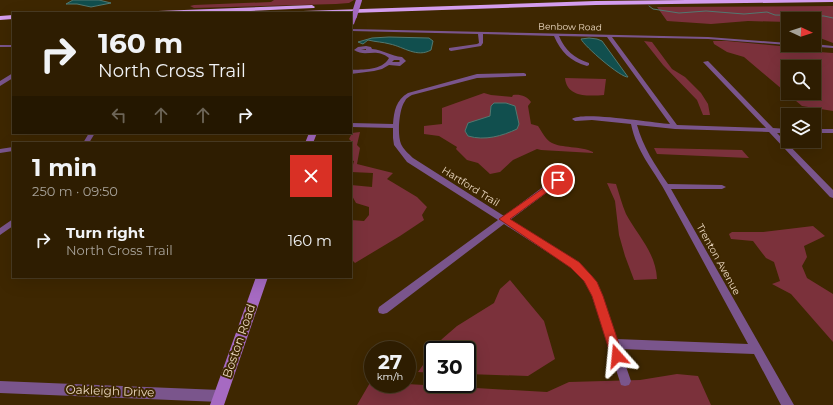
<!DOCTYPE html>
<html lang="en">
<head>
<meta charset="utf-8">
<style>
	:root { --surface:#2e1d01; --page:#3a2a10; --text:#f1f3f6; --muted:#a7a299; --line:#493b23 }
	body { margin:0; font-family:Montserrat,sans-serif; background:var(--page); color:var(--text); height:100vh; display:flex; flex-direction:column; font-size:15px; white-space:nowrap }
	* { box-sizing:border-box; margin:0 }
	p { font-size:13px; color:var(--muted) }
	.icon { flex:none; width:22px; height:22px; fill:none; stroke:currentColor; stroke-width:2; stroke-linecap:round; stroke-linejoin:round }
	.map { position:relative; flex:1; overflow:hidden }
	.drawer { position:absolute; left:12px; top:142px; width:340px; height:136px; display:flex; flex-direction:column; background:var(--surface); border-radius:0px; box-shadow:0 4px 16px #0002,0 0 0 1px var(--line) }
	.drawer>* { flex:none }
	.guide { position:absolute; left:12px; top:12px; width:340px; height:122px; border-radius:0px; box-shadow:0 4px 16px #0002,0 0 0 1px var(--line); background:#2e1d01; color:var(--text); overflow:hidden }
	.needle { width:26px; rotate:93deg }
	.fabs { position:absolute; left:781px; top:12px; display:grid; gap:8px }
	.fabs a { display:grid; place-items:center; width:40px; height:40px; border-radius:0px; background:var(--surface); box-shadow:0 4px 16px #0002,0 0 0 1px var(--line); font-size:20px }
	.speed { position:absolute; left:364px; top:341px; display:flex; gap:8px; font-size:20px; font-weight:700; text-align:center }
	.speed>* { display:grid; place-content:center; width:52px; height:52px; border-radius:50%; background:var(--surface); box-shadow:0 4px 16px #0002,0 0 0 1px var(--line); line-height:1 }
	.speed small { font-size:10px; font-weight:400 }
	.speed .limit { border:2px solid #111; border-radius:6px; background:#fff; color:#111 }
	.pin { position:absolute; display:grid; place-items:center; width:34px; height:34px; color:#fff; margin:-17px; border:2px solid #fff; border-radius:50%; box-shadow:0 1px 4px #0007 }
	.me { position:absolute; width:44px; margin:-22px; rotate:342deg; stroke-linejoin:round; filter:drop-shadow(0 0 3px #0008) }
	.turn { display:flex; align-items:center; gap:14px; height:84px; padding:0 20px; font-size:18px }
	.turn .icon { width:52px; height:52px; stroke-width:2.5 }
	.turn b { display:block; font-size:28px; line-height:34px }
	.lanes { display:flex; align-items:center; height:38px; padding:0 20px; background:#0003; justify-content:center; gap:20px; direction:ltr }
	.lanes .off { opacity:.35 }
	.round { display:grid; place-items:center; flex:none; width:42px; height:42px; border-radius:0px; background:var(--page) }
	.headline { display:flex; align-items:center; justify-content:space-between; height:68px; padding:0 20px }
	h1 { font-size:24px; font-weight:700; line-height:30px }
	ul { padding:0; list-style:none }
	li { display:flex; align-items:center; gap:12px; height:60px; padding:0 20px }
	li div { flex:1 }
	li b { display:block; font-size:15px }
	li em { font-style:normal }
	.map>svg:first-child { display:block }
	.green { fill:#7b313b; fill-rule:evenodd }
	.water { fill:#114f4e; stroke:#527870 }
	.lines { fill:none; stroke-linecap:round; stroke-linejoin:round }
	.stream { stroke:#527870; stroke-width:1 }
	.street { fill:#7a558c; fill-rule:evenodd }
	.secondary { fill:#a66ac2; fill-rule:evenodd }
	.highway { fill:#d49dee; fill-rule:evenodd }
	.secondary-bridge { stroke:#a66ac2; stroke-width:6 }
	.route { fill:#d93025; stroke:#8d1f18 }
	.labels { text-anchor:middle; stroke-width:4; stroke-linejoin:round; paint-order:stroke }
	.far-street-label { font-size:9px; fill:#ebd8c0; stroke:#3e2701 }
	.street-label { font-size:10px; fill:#ebd8c0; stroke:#3e2701 }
	.near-street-label { font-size:12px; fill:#ebd8c0; stroke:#3e2701 }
</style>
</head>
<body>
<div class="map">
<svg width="833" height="405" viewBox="0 0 833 405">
	<rect width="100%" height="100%" fill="#3e2701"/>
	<!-- green -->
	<path class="green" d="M274 0H354L349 3 336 4 194 8 190 6 194 5 271 2Z
		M833 6V43L820 38 814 29V19H788V22L748 21 711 24 667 21 657 7Z
		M644 41 652 42 672 69 685 77 701 93 708 104 710 115H703L697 100 663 65Z
		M713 41H727L810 49 819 52 833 53V111L802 106 744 57 727 52 714 44ZM788 67H814V93H788Z
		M565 78 606 79 604 95C589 96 567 98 565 78Z
		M484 93 491 95 512 97 513 95C520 94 527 96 531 102L528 106 531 124 538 126C542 132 546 140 552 143 561 148 581 146 593 152V153L541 150 537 149 513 160 500 172 490 174 478 163 467 160 456 149 457 147 439 136 424 134V126L442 124V108Z
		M360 132 357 145 360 148 357 164 393 173 387 179 417 197 427 207 422 215 424 220 400 236 355 263 351 259V220L364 221 369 215V207L356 203 351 194V185L372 187 373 173 351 172 354 161 351 160V144L353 143 349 139 352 133Z
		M654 148 742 150 749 158 657 154Z
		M607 183 616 184C619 193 622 205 626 214 638 236 656 253 657 279L634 280 625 256 619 235 615 201Z
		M813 226 825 236 804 246 807 257 802 266 807 278 833 294V342L791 294 772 284 780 281 774 262 766 258 753 241 731 239 729 234 732 232H763Z
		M510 280 544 321 555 359 528 376 467 374V350H433L442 339 457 326 494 303 500 289Z
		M433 351V373L418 372Z
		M677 374 698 376 711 405H357L371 381H373V384H407L547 392 569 382 640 380Z"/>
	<!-- water -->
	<path class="water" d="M73 0H99L111 3 91 7 77 4H66Z
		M389 37 429 38 433 41 431 50C417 58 404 47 390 44 383 42 376 42 368 40L363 44 358 42 372 38Z
		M589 38 597 39 602 41 628 77C621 78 584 46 581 39Z
		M494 103H506L515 106 519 124 517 129C502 136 485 141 468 136L465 131 468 123 490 116 491 106Z"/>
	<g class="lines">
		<!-- stream -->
		<path class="stream" d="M649 6 653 9 679 13 706 11 744 14 767 12 775 15 824 16 833 18"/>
		<!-- street -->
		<path class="street" d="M351 29 708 37 788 43V45H790H788L708 39 612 37 677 125 766 128 703 62 708 61 773 128 788 129V133H777L833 190V198L830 197 769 132 675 129 637 125C643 147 655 165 668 184L722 185 726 187 722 189H671L794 405H781L754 354 620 349 631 381 629 385 625 386 621 385 589 287 572 268 504 224 387 313 383 314 379 313 378 310 379 307 498 220 407 162 394 145 393 138V128L351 127V123L393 124C394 111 396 100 408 93L477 74 524 73 526 74V76L477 78 412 95C409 97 406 98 405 101 399 109 397 134 401 144 403 149 409 154 413 158L504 216 559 175H565L566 177 565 179 510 220 578 262 596 282 616 339 748 344C720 293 693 242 665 191 652 167 637 153 631 124L592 120 575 121 572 119C582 111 653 123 670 124L607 37 559 36C565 50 574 58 589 63V65L587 66C570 61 561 52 554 36L483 34V43L481 46 451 51 449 50V48L477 44 479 43 478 34 351 31Z
			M814 44 833 46V48L804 46 802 45Z
			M0 45H13V47H0Z
			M366 46 371 47 372 49C383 50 391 56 402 57L406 61 400 66 389 65 382 69 374 71 351 74V70C363 69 382 71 389 58 375 47 366 58 354 50L358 47ZM366 49V50H361ZM394 60H399L400 61 399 62H392Z
			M13 73V78L0 86V81Z
			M814 129H833V133H814Z
			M89 133H95L89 143H83Z
			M13 147V151L0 153V149Z
			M13 219V226L0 235V228Z
			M0 381 220 390 224 392 226 396 224 400 220 402 0 393Z"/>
		<!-- secondary -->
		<path class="secondary" d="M354 14 357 16 354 24 351 26V17Z
			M309 133H317L313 143H305Z
			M256 277H268L224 405H210Z"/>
		<!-- highway -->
		<path class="highway" d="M687 0H833V2L596 5 351 13H300L303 11 596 1Z
			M312 5 315 7 314 8 208 13H155L158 11Z
			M13 15V19L0 20V16Z"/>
		<!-- secondary-bridge -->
		<path class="secondary-bridge" d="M354 16 359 0"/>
	</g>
	<!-- route -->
	<path class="route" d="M558 178 562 180 561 182 510 219 579 262 591 275 597 282 603 296 623 356 621 360 617 362 613 360 611 356 592 296 584 281 571 268 499 219Z"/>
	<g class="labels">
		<!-- far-street labels -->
		<g class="far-street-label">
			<text transform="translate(570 27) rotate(1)" y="3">Benbow Road</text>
		</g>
		<!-- street labels -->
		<g class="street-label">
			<text transform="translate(471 186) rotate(32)" y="4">Hartford Trail</text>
			<text transform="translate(719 259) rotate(61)" y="4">Trenton Avenue</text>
		</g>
		<!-- near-street labels -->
		<g class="near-street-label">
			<text transform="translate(239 341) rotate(-71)" y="4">Boston Road</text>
			<text transform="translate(110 391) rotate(2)" y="4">Oakleigh Drive</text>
		</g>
	</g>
</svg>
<div class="fabs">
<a><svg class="needle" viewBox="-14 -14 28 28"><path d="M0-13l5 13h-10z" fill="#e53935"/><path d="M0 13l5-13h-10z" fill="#a7a299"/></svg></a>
<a><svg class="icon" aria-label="search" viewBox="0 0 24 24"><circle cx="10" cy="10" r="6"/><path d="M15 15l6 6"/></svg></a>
<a><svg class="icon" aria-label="layers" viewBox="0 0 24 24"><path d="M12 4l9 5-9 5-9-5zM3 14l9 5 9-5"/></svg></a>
</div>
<div class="speed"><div>27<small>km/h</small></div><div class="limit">30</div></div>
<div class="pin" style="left:558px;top:180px;background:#d93025"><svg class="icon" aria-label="arrive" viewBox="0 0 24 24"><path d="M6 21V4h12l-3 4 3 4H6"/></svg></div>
<svg class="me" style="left:617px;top:356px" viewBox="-20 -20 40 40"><path d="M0-17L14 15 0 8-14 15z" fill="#d93025" stroke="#fff" stroke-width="4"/></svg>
<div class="guide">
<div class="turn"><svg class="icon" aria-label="right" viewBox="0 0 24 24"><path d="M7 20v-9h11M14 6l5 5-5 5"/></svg><div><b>160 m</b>North Cross Trail</div></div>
<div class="lanes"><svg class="icon off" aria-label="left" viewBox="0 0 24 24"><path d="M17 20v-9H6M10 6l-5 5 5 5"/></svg><svg class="icon off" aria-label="ahead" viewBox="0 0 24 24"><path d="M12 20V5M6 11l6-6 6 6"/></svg><svg class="icon off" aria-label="ahead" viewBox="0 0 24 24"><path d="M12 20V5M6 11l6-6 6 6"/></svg><svg class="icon" aria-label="right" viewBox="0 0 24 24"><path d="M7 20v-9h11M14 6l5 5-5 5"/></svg></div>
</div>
<section class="drawer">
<div class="headline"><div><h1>1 min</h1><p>250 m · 09:50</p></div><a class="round" style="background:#d93025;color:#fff"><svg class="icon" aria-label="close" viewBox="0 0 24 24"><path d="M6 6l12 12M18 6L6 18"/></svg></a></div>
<ul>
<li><svg class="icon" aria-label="right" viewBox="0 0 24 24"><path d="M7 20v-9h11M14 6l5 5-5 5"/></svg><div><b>Turn right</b><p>North Cross Trail</p></div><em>160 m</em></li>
</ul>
</section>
</div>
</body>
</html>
